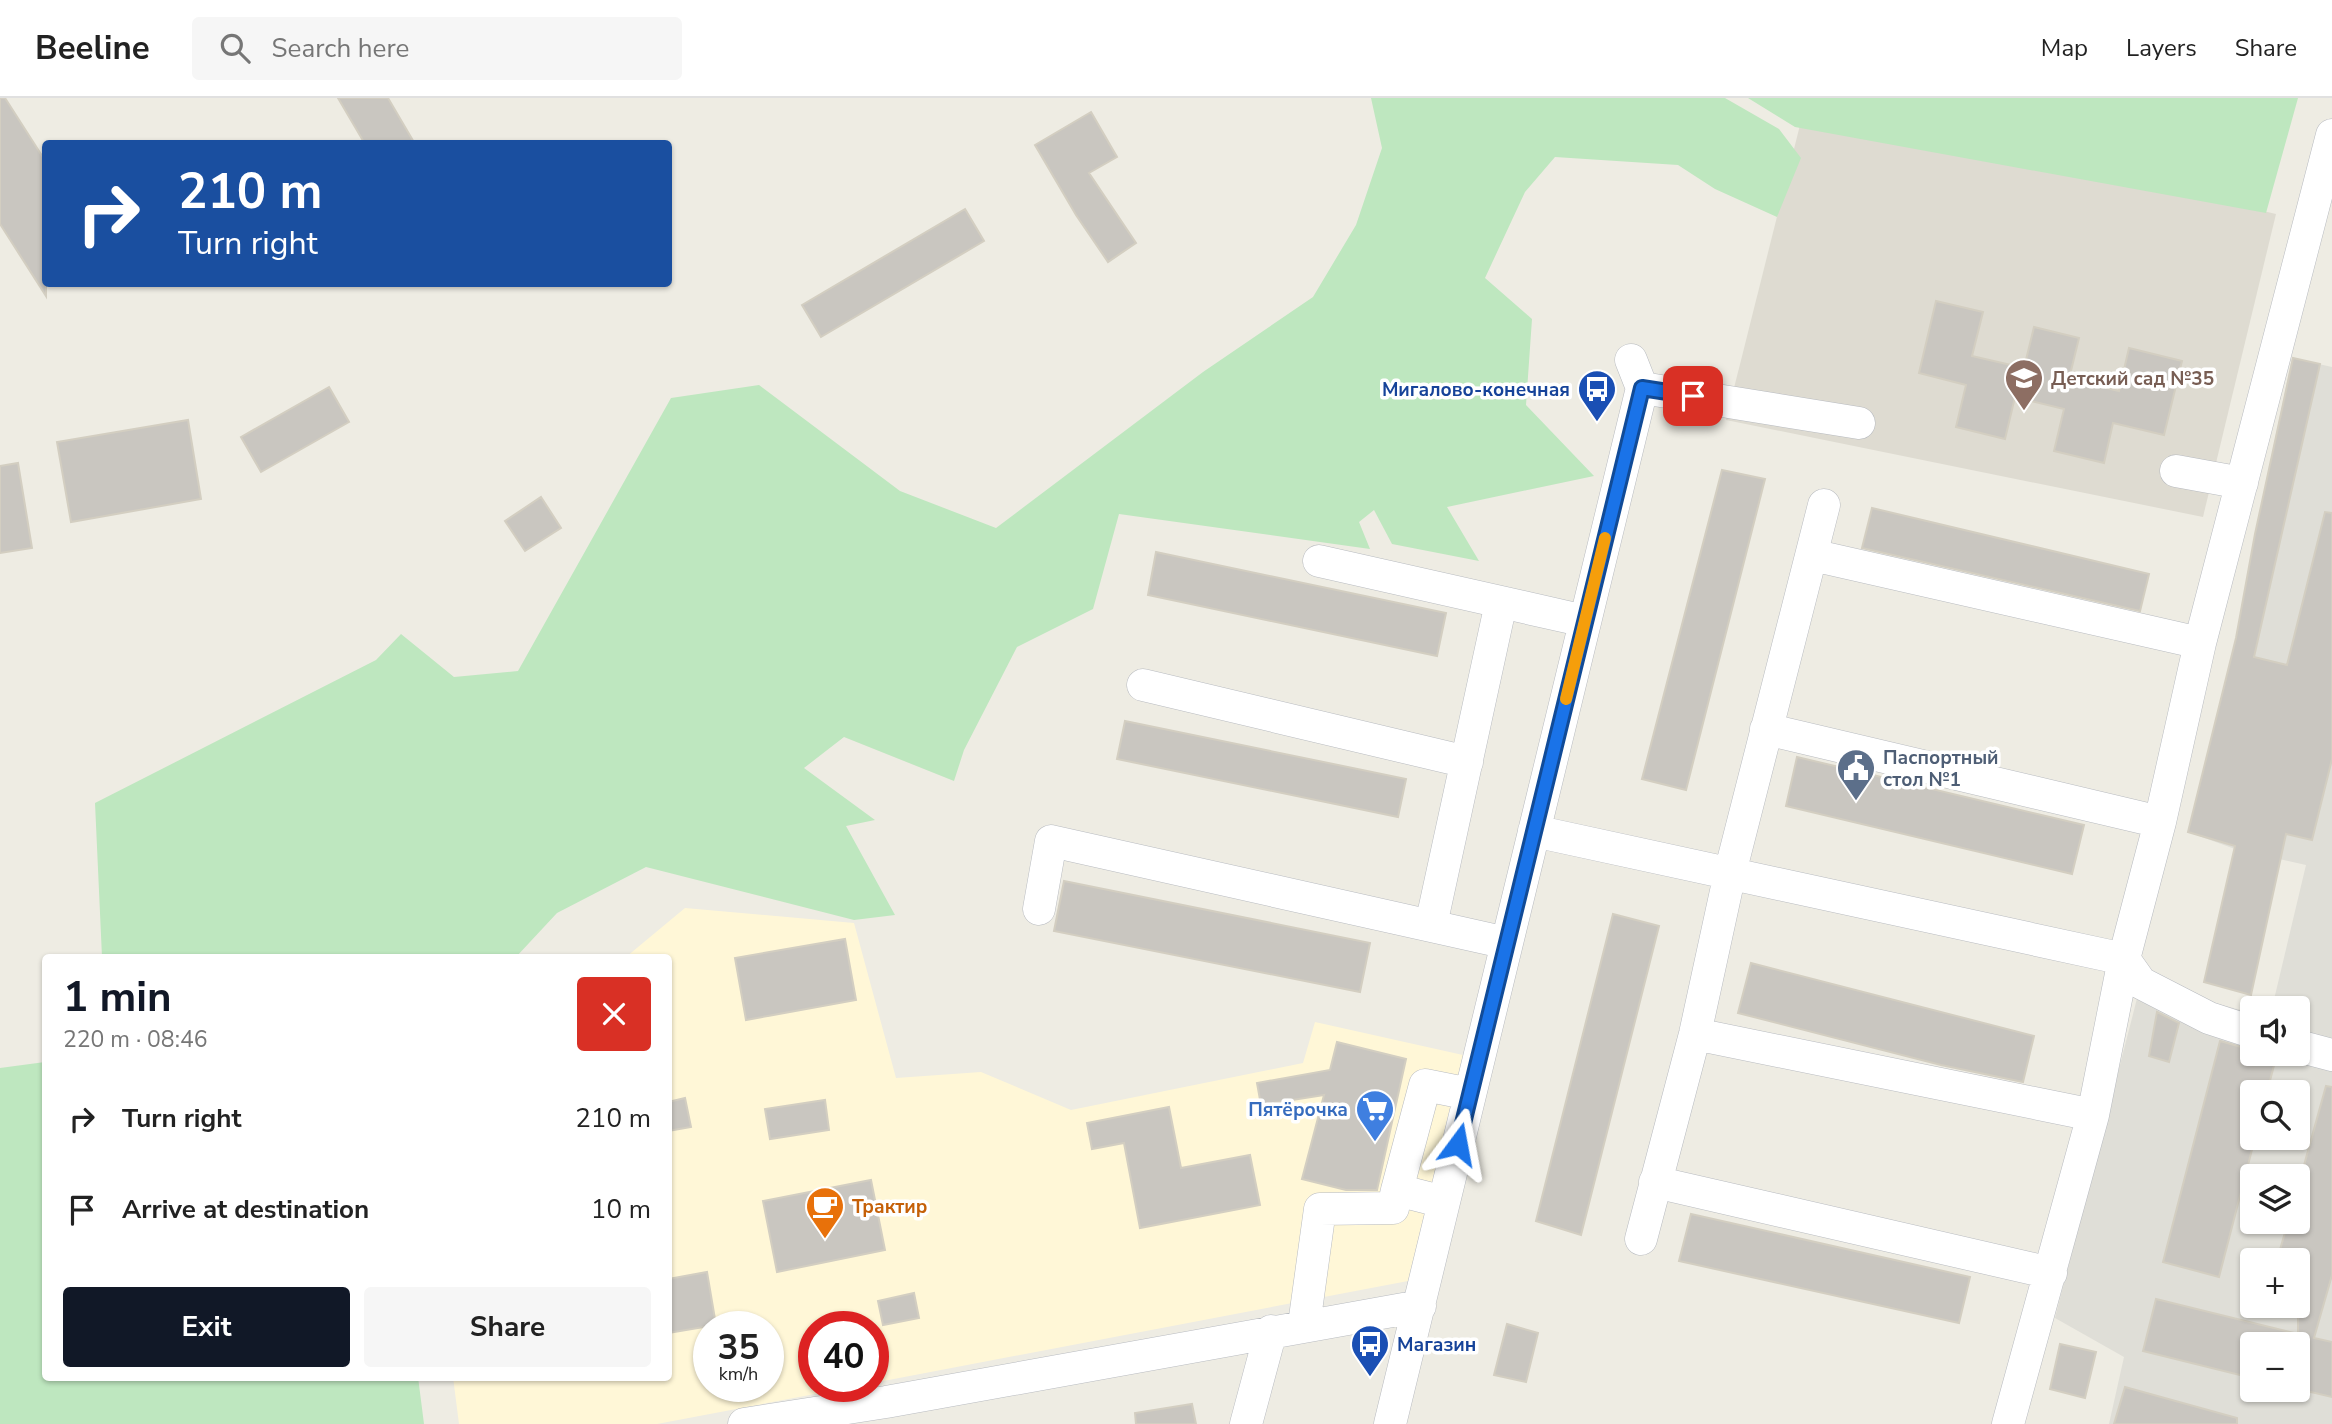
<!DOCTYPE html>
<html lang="en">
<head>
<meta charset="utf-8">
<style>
	:root { --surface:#fff; --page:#f6f6f6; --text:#222; --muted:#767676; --line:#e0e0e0; --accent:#111827 }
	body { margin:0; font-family:"Nunito Sans",sans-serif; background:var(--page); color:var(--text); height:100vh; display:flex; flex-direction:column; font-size:26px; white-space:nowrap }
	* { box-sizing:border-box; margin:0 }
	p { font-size:23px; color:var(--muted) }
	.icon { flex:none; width:38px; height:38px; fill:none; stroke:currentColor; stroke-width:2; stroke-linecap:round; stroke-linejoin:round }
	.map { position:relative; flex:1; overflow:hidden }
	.side { position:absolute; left:42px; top:856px; width:630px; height:427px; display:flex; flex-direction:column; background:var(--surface); border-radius:7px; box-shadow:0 2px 5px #0004 }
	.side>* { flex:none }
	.hud { position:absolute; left:42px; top:42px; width:630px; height:147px; border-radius:7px; box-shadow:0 2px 5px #0004; background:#1a4fa0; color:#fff; overflow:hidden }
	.buttons { position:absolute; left:2240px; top:898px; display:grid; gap:14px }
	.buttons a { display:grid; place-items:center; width:70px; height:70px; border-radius:7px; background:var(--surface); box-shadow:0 2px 5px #0004; font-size:35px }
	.speed { position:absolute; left:693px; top:1213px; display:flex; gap:14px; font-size:35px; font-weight:700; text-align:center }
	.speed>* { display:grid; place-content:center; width:91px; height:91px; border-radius:50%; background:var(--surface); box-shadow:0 2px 5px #0004; line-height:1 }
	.speed small { font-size:18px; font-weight:400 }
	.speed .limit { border:10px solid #d22; background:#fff; color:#111 }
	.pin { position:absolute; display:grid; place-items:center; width:60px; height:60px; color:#fff; margin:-30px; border-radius:14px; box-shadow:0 4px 10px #0006 }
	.me { position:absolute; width:77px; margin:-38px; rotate:13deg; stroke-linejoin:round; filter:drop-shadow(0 0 5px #0008) }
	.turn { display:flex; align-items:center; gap:24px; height:147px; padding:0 21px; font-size:32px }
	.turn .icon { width:91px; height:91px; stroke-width:2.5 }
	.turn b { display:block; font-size:49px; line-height:60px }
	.round { display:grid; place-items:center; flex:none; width:74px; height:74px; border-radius:7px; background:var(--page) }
	.head { display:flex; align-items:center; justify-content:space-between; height:119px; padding:0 21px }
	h1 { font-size:42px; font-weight:700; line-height:52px; color:var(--accent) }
	.action { display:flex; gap:14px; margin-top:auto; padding:14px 21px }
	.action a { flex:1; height:80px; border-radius:7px; background:var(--accent); color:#fff; font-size:28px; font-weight:700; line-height:80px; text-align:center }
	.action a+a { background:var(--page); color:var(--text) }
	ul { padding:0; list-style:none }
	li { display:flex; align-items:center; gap:21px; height:91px; padding:0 21px }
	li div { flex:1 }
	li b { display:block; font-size:26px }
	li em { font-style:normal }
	header { display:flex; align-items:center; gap:42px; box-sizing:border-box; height:98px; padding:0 35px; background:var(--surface); border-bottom:2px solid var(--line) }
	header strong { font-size:33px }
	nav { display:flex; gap:38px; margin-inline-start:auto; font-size:24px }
	.search { width:490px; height:63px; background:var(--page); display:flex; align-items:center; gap:18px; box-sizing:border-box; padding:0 24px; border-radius:7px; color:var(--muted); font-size:26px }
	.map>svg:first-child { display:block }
	.commercial { fill:#fff7d7; fill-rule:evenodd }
	.industrial { fill:#dfded7; fill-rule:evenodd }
	.education { fill:#dedbd1 }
	.green { fill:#bee7bf }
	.building { fill:#c9c6c0; stroke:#d3cec1; stroke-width:2 }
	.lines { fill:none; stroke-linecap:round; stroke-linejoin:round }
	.minor-casing { stroke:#b8bbc0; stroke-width:33 }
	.minor { stroke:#fff; stroke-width:32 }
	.route-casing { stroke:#114b97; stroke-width:18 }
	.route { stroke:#1a73e8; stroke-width:12 }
	.slow { stroke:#f59e0b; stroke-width:12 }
	.labels { text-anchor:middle; stroke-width:7; stroke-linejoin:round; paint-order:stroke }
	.education-label { font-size:19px; font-weight:bold; fill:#785e54; stroke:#fff; text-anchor:start }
	.transit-label { font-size:19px; font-weight:bold; fill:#164399; stroke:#fff; text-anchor:end }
	.service-label { font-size:19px; font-weight:bold; fill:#4e5e75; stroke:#fff; text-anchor:start }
	.shop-label { font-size:19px; font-weight:bold; fill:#366cbe; stroke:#fff; text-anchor:end }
	.food-label { font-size:19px; font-weight:bold; fill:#c56008; stroke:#fff; text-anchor:start }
</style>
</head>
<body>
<header>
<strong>Beeline</strong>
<div class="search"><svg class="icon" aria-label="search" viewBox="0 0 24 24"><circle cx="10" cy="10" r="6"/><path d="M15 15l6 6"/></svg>Search here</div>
<nav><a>Map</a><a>Layers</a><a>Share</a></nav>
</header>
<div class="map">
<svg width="2332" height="1326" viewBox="0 0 2332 1326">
	<rect width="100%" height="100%" fill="#eeece3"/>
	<!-- commercial -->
	<path class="commercial" d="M685 810 854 825 896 980 981 974 1071 1012 1303 965 1315 924 1463 957 1408 1183 873 1285V1228H814V1288H857L657 1326H459L453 1279H668V859H626ZM709 1228H768V1288H709Z"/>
	<!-- industrial -->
	<path class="industrial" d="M2292 260 2332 269V1326H2109L2124 1259 2055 1220 2141 885 2252 915V956H2298V910H2272L2306 767 2235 751 2188 734 2236 540 2255 436ZM2252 994H2298V1040H2252ZM2252 1078H2298V1124H2252ZM2252 1162H2298V1208H2252ZM2252 1246H2298V1292H2252Z"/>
	<!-- education -->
	<path class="education" d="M1805 7 2276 116 2203 419 1726 322Z"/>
	<!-- green -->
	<path class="green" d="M1371 0H1725L1779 31 1801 60 1777 119 1715 91 1678 67 1555 59 1525 94 1485 180 1532 221 1526 307 1594 378 1447 409 1479 463 1392 446 1374 412 1359 424 1370 451 1119 416 1093 511 1017 549 964 652 954 683 844 639 804 670 875 722 846 728 895 817 854 822 646 769 557 815 516 859H102L95 705 376 562 401 536 454 579 518 573 671 300 759 287 900 393 996 430 1203 274 1313 199 1356 127 1382 50Z
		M1748 0H2298L2266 115 1795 29Z
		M45 964 46 1279H418L424 1326H0V970Z"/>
	<!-- building -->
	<path class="building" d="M0 0H5L46 64V198L0 126Z
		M338 0H388L415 46H365Z
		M1091 14 1117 59 1089 75 1136 145 1108 164 1076 117 1035 47Z
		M965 111 984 143 821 239 802 207Z
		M1936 203 1983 214 1972 258 2024 270 2034 229 2079 240 2069 281 2119 293 2129 250 2182 263 2164 337 2113 325 2104 365 2054 353 2064 311 2015 299 2005 341 1956 329 1966 287 1919 275Z
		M2293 260 2320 266 2254 559 2287 567 2325 414 2332 415V661L2312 742 2286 736 2251 897 2204 884 2235 748 2188 734 2236 540 2255 436Z
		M329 289 349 324 261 374 241 339Z
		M188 322 201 401 71 424 57 344Z
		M18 365 32 450 0 455V368Z
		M1722 372 1765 381 1686 692 1642 681Z
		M541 399 561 430 525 453 505 423Z
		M1872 410 2149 476 2140 513 1862 450Z
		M1156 454 1446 515 1437 558 1148 497Z
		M1125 623 1406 681 1398 719 1117 661Z
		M1797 659 2084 727 2072 776 1786 708Z
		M1064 783 1370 845 1360 894 1054 833Z
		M1613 816 1659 828 1581 1137 1536 1123Z
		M845 841 856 902 746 922 735 860Z
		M1751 865 2034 938 2023 984 1941 967 1738 915Z
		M2157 914 2179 925 2169 964 2149 958Z
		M2220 943 2252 952V956H2277L2267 994H2252V1040H2255L2219 1179 2163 1164Z
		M1337 944 1406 961 1377 1092H1346L1302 1081 1324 997 1261 1007 1257 985 1330 972Z
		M2326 988 2332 989V1177L2314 1240 2332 1244V1299L2298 1291V1246H2252V1280L2143 1253 2156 1201 2298 1236V1217L2302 1200 2298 1199V1162H2277L2288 1124H2298V1089Z
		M685 1000 691 1029 668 1033V1004Z
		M825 1002 829 1032 770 1041 765 1011Z
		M1169 1009 1181 1070 1250 1057 1260 1107 1140 1130 1124 1045 1092 1051 1087 1025Z
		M871 1082 885 1152 777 1174 763 1103Z
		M1691 1116 1970 1179 1959 1225 1679 1163Z
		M707 1174 716 1227 668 1235V1181Z
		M914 1195 919 1220 883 1227 878 1203Z
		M1507 1226 1538 1235 1526 1284 1494 1277Z
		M2060 1246 2096 1254 2085 1300 2050 1291Z
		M2125 1289 2237 1320V1326H2114Z
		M1192 1306 1196 1326H1136L1135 1315Z"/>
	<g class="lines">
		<defs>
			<path id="minor" d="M1642 290 1859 325
				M2176 373 2242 385
				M1812 457 2200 545
				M1319 463 1585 523
				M1143 587 1467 664
				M1766 631 2160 724
				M1534 733 2124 861 2141 885 2209 920 2252 934
				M1039 811 1051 743 1507 845
				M1431 827 1501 505
				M1695 936 2093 1017
				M2298 948 2332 957
				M1655 1084 2051 1175
				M1444 1104 1397 1092 1425 987 1470 996
				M1641 1141 1695 936 1730 775 1824 407
				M1304 1227 1320 1111 1393 1110 1397 1092
				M744 1326 886 1304 1420 1208
				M1246 1326 1271 1233
				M1390 1326 1642 290 1631 262
				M2008 1326 2093 1017 2124 861 2160 724 2200 545 2332 37"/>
		</defs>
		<!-- minor casing -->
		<use href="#minor" class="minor-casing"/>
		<!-- minor -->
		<use href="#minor" class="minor"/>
	</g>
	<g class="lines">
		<defs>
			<path id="route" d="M1458 1046 1642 290 1693 298"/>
		</defs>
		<!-- route casing -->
		<use href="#route" class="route-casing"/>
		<!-- route -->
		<use href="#route" class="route"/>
		<!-- slow -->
		<path class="slow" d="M1566 601 1605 440"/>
	</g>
	<!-- icons -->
	<defs>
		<symbol id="school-pin" viewBox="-11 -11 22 30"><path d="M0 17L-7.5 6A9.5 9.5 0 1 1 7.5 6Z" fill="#8d6e63" stroke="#fff"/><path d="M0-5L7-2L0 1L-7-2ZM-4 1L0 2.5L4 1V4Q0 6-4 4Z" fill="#fff"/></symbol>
		<symbol id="bus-pin" viewBox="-11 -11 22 30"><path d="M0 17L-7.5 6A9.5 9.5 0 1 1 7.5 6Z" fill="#1a4fb4" stroke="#fff"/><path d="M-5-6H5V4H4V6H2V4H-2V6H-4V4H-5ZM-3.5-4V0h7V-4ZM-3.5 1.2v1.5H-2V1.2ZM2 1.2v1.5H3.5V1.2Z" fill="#fff"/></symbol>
		<symbol id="civic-pin" viewBox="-11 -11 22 30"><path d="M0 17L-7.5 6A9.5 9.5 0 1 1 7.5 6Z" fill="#5c6f8a" stroke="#fff"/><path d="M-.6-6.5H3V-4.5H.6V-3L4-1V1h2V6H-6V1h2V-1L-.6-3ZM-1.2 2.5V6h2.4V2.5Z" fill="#fff"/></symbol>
		<symbol id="supermarket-pin" viewBox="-11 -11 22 30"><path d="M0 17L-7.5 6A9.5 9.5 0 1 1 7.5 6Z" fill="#3f7fe0" stroke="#fff"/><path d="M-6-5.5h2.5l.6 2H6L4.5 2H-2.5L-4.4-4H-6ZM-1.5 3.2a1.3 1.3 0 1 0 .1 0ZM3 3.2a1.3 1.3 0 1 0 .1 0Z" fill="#fff"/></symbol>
		<symbol id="cafe-pin" viewBox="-11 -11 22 30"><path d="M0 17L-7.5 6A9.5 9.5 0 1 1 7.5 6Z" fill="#e8710a" stroke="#fff"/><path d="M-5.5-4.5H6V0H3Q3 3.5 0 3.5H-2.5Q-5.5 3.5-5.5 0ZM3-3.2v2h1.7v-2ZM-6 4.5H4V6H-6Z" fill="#fff"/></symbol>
	</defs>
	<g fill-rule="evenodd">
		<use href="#school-pin" x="2002" y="258" width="44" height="60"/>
		<use href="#bus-pin" x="1575" y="269" width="44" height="60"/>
		<use href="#civic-pin" x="1834" y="648" width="44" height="60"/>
		<use href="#supermarket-pin" x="1353" y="989" width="44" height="60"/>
		<use href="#cafe-pin" x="803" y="1086" width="44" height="60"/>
		<use href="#bus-pin" x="1348" y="1224" width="44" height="60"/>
	</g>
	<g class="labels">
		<!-- education labels -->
		<g class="education-label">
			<text x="2051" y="287">Детский сад №35</text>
		</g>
		<!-- transit labels -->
		<g class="transit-label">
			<text x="1570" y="298">Мигалово-конечная</text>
			<text x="1397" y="1253" text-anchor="start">Магазин</text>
		</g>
		<!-- service labels -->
		<g class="service-label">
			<text x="1883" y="666">Паспортный<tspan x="1883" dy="22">стол №1</tspan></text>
		</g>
		<!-- shop labels -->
		<g class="shop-label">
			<text x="1348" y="1018">Пятёрочка</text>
		</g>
		<!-- food labels -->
		<g class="food-label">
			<text x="852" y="1115">Трактир</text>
		</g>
	</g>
</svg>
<div class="buttons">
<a><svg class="icon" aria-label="sound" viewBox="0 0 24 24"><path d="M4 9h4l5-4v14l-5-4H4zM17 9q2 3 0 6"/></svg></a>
<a><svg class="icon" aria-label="search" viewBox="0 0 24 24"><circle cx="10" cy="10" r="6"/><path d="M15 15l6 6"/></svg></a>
<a><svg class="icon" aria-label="layers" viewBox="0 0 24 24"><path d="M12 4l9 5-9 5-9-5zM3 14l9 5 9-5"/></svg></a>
<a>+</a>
<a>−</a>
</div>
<div class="speed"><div>35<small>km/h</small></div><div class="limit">40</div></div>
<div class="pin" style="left:1693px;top:298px;background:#d93025"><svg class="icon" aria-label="arrive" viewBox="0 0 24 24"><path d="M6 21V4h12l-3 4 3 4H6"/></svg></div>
<svg class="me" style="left:1458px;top:1046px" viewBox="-20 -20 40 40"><path d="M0-17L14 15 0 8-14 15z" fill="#1a73e8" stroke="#fff" stroke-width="4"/></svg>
<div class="hud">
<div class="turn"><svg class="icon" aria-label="right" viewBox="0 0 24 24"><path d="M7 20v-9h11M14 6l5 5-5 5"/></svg><div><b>210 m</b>Turn right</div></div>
</div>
<section class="side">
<div class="head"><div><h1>1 min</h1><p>220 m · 08:46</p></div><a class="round" style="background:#d93025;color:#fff"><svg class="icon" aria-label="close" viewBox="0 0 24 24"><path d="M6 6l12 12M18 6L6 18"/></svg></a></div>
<ul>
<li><svg class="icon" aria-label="right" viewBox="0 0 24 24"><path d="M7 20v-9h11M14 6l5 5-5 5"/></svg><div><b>Turn right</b></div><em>210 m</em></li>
<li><svg class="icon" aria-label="arrive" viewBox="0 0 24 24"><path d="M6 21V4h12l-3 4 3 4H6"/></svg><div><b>Arrive at destination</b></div><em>10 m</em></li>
</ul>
<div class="action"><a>Exit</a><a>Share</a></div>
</section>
</div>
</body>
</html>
